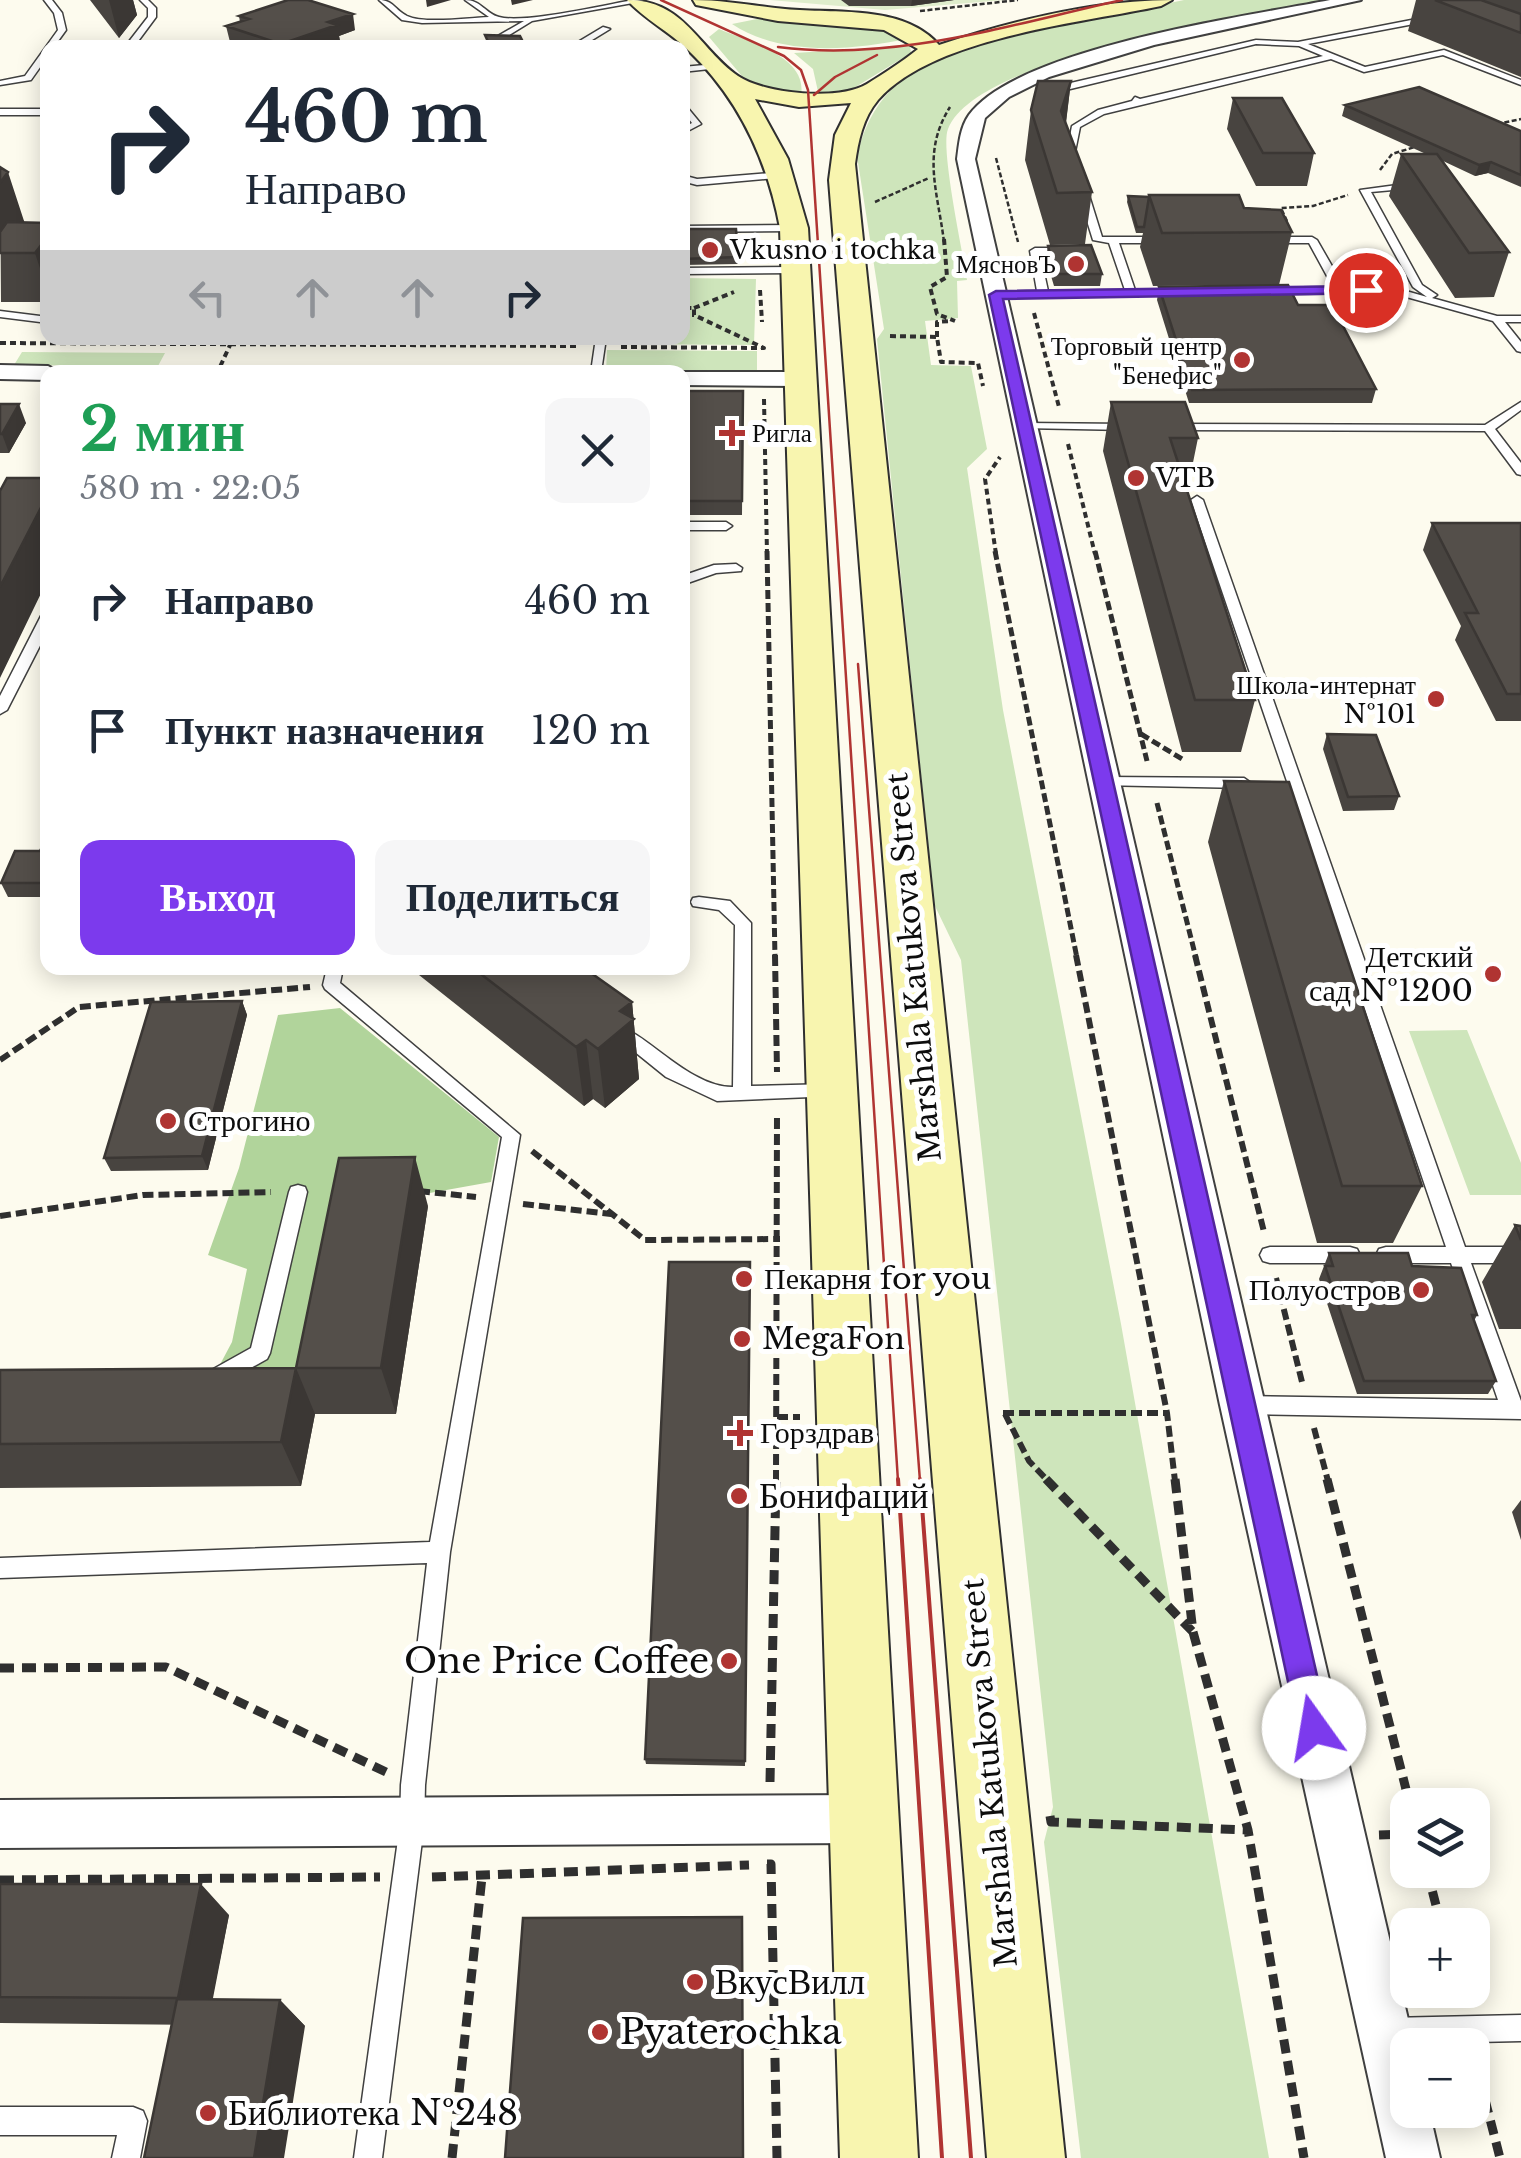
<!DOCTYPE html>
<html lang="ru">
<head>
<meta charset="utf-8">
<style>
	:root { --surface:#fff; --page:#f6f6f7; --text:#1f2937; --muted:#747a83; --accent:#7c3aed }
	body { margin:0; font-family:"Libre Baskerville",serif; background:var(--page); color:var(--text); height:100vh; display:flex; flex-direction:column; font-size:38px; white-space:nowrap }
	* { box-sizing:border-box; margin:0 }
	p { font-size:32px; color:var(--muted) }
	.icon { flex:none; width:55px; height:55px; fill:none; stroke:currentColor; stroke-width:2; stroke-linecap:round; stroke-linejoin:round }
	.map { position:relative; flex:1; overflow:hidden }
	.sheet { position:absolute; left:40px; top:365px; width:650px; height:610px; display:flex; flex-direction:column; background:var(--surface); border-radius:20px; box-shadow:0 5px 25px #0003 }
	.sheet>* { flex:none }
	.guide { position:absolute; left:40px; top:40px; width:650px; height:305px; border-radius:20px; box-shadow:0 5px 25px #0003; background:#fff; color:var(--text); overflow:hidden }
	.buttons { position:absolute; left:1390px; top:1788px; display:grid; gap:20px }
	.buttons a { display:grid; place-items:center; width:100px; height:100px; border-radius:20px; background:var(--surface); box-shadow:0 5px 25px #0003; font-size:50px }
	.pin { position:absolute; display:grid; place-items:center; width:85px; height:85px; color:#fff; margin:-42px; border:5px solid #fff; border-radius:50%; box-shadow:0 2px 10px #0007 }
	.me { position:absolute; width:110px; margin:-55px; rotate:347deg; stroke-linejoin:round; filter:drop-shadow(0 0 8px #0008) }
	.turn { display:flex; align-items:center; gap:35px; height:210px; padding:0 40px; font-size:45px }
	.turn .icon { width:130px; height:130px; stroke-width:2.5 }
	.turn b { display:block; font-size:70px; line-height:85px }
	.lanes { display:flex; align-items:center; height:95px; padding:0 40px; background:#0003; justify-content:center; gap:50px; direction:ltr }
	.lanes .off { opacity:.35 }
	.round { display:grid; place-items:center; flex:none; width:105px; height:105px; border-radius:20px; background:var(--page) }
	.headline { display:flex; align-items:center; justify-content:space-between; height:170px; padding:0 40px }
	h1 { font-size:60px; font-weight:700; line-height:75px; color:#1e9e55 }
	.button { display:flex; gap:20px; margin-top:auto; padding:20px 40px }
	.button a { flex:1; height:115px; border-radius:20px; background:var(--accent); color:#fff; font-size:40px; font-weight:700; line-height:115px; text-align:center }
	.button a+a { background:var(--page); color:var(--text) }
	ul { padding:0; list-style:none }
	li { display:flex; align-items:center; gap:30px; height:130px; padding:0 40px }
	li div { flex:1 }
	li b { display:block; font-size:38px }
	li em { font-style:normal }
	.map>svg:first-child { display:block }
	.green { fill:#cee5bb }
	.forest { fill:#b1d49b }
	.pitch { fill:#dfedcc }
	.lines { fill:none; stroke-linecap:round; stroke-linejoin:round }
	.service-casing { stroke:#404040; stroke-width:3 }
	.minor-casing { stroke:#404040; stroke-width:4 }
	.secondary-casing { stroke:#2f2f2f; stroke-width:4 }
	.path-far4 { stroke:#2f2f2f; stroke-width:2.5; stroke-dasharray:5 2.5; stroke-linecap:butt }
	.path-far3 { stroke:#2f2f2f; stroke-width:4; stroke-dasharray:6 4; stroke-linecap:butt }
	.path-far2 { stroke:#2f2f2f; stroke-width:5; stroke-dasharray:9 4; stroke-linecap:butt }
	.path-far1 { stroke:#2f2f2f; stroke-width:6; stroke-dasharray:11 5; stroke-linecap:butt }
	.path { stroke:#2f2f2f; stroke-width:9; stroke-dasharray:14 8; stroke-linecap:butt }
	.service { fill:#fff; fill-rule:evenodd }
	.minor { fill:#fff; fill-rule:evenodd }
	.secondary { fill:#f8f5af; fill-rule:evenodd }
	.tram-far1 { stroke:#b03432; stroke-width:2.5 }
	.tram { stroke:#b03432; stroke-width:4 }
	.wall { fill:#484440 }
	.shaded-wall { fill:#3b3734 }
	.building { fill:#544f4a; stroke:#3b3734; stroke-width:2.5 }
	.route { fill:#7c3aed; stroke:#51269a; stroke-width:2.5 }
	.poi-dot { fill:#b03432; stroke:#fff; stroke-width:4 }
	.labels { text-anchor:middle; stroke-width:10; stroke-linejoin:round; paint-order:stroke }
	.far-poi-label { font-size:25px; fill:#0d0d0d; stroke:#fff; text-anchor:start }
	.poi-label { font-size:30px; fill:#0d0d0d; stroke:#fff; text-anchor:start }
	.street-label { font-size:30px; fill:#0d0d0d; stroke:#fff }
	.near-poi-label { font-size:35px; fill:#0d0d0d; stroke:#fff; text-anchor:start }
</style>
</head>
<body>
<div class="map">
<svg width="1521" height="2158" viewBox="0 0 1521 2158">
	<rect width="100%" height="100%" fill="#fdfbee"/>
	<!-- green -->
	<path class="green" d="M1184 0H1331C1253 17 977 55 948 129 940 148 963 253 967 280L957 281 958 318 925 321 931 365 971 366 987 449 967 468 1003 710 1121 1324 1269 2158H1081L1044 1842 1053 1807 961 960 934 904 877 339 884 329 857 156C863 130 873 108 892 89 951 34 1105 17 1184 0Z
		M757 19 885 29 907 39C852 50 782 57 732 24Z
		M719 29C747 41 808 56 801 95L747 82 709 37Z
		M910 46 911 53 849 91 819 96 813 69 794 53Z
		M683 278 756 279 754 345 607 344 608 338H682Z
		M607 350 757 351V375L606 372Z
		M22 352 165 353 158 366 14 365Z
		M1467 1030 1521 1163V1195H1470L1409 1031Z"/>
	<!-- forest -->
	<path class="forest" d="M340 1008 499 1137 491 1182 346 1208 305 1404 198 1406 232 1342 247 1269 208 1255 239 1168 278 1015Z"/>
	<!-- pitch -->
	<path class="pitch" d="M770 0H1004L885 10Z"/>
	<g class="lines">
		<defs>
			<path id="service" d="M44 0H52L62 13 66 30 53 48H48V56L31 80 0 85V81L25 76 58 30 54 13Z
				M140 0H148L156 8V17L133 48H124L148 17V8Z
				M379 0C393 0 395 10 407 16 424 24 468 18 489 17L465 0C481 0 486 14 499 17 523 24 605 5 633 0L644 1 532 21 488 48H477L524 21 422 23 402 20Z
				M1432 16 1435 20 1308 44 1365 67 1444 50 1521 80V85L1443 55 1364 72 1331 59 1104 114 1080 127 1075 152 1079 162 1074 165 1069 162 1067 152 1072 126 1098 110 1132 101 1135 97 1140 99 1323 56 1299 46 1256 44 1062 91 1043 86 1047 84 1062 85 1256 40 1298 42Z
				M603 27 610 29 579 48H568Z
				M716 64 719 68 682 72V67Z
				M682 101 701 124 682 134V128L692 123 682 110Z
				M0 109H48V115H0Z
				M784 172 787 173V177L697 185 682 181V175L697 179Z
				M1412 183 1415 184V188L1371 192 1422 285 1437 295 1432 298 1497 316H1521V322H1505L1521 342V352L1517 351 1493 321 1392 293 1271 294 1266 291 1271 288 1333 287 1309 243H1269L1264 240 1269 237H1312L1317 240 1344 287H1392L1427 297 1413 287 1360 190Z
				M1083 189 1088 192 1102 237H1163L1168 240 1163 243H1119L1135 290 1180 289 1185 292 1184 294 992 297 991 295 996 292 1037 291 1030 251 1035 248H1071L1076 251 1071 254H1040L1048 291 1125 290 1109 243 1093 240 1078 192Z
				M682 226 794 225 799 228 794 231 682 232Z
				M682 268 795 267 800 270 795 273 682 274Z
				M0 311 48 317V323L0 317Z
				M596 338H606L601 372H591Z
				M1521 402V410L1495 429 1521 463V475L1517 474 1485 431 1174 430 1168 427 1174 424 1485 425Z
				M1025 423 1128 424 1134 427 1128 430 1021 428V424Z
				M1197 496 1203 500 1465 1247H1521V1263H1471L1521 1401V1419L1242 1414 1235 1411 1232 1405 1235 1399 1242 1396 1498 1400 1451 1263H1386L1379 1261 1376 1255 1379 1249 1386 1247H1446L1191 500Z
				M682 522H726L732 526 726 530H682Z
				M736 564 742 568 741 571 716 573 682 585V576L714 565Z
				M48 612V630L7 710 0 714V696L41 616Z
				M1103 777 1244 778 1251 783 1244 788 1098 785V779Z
				M699 897 730 901 751 923V1086L830 1084 836 1086 839 1091 836 1096 717 1101 666 1077 614 1035 611 1031 614 1027C638 1023 687 1088 733 1087L735 925 719 910 693 906 691 902 693 898Z
				M327 968H343L340 983 520 1135 450 1552 425 1785 424 1825 382 2158H354L400 1825 401 1785 427 1563 0 1578V1558L430 1542 502 1137 325 989 323 985Z
				M298 1185 305 1187 307 1192 270 1353 267 1359 222 1384 215 1387 208 1384 205 1378 208 1372 251 1348 289 1192 291 1187Z
				M1270 1247H1350L1357 1249 1360 1255 1357 1261 1350 1263H1270L1263 1261 1260 1255 1263 1249Z
				M1521 2015V2041L1388 2044 1379 2040 1375 2031 1379 2022 1388 2018Z
				M0 2107H133L143 2111 147 2121 140 2158H112L117 2135H0Z"/>
			<path id="minor" d="M1330 0H1361L1154 45 1049 77 1009 97 985 118 975 159 1414 2045H1408V2110H1429L1440 2158H1386L1220 1405 957 159C959 144 960 128 969 115 1017 48 1248 16 1330 0Z
				M0 365 48 366 59 372H48V380L0 379Z
				M678 372H801L812 379 801 386 682 385V372Z
				M863 1795 880 1802 887 1819 880 1836 863 1843 0 1848V1800Z"/>
			<path id="secondary" d="M627 0C685 0 698 48 738 76 764 94 840 101 867 84 883 74 903 61 918 49L884 30 778 21 696 5 693 0C725 0 754 6 785 9 835 14 903 4 939 45 1012 21 1094 0 1172 0L1161 6C1082 23 933 37 878 100 863 118 858 141 855 164L1065 2158H987L829 180 835 135 851 103 799 107 755 99 788 159 808 228 918 2158H840L780 228C767 159 739 99 688 50 670 32 644 19 627 0Z"/>
		</defs>
		<!-- service casing -->
		<use href="#service" class="service-casing"/>
		<!-- minor casing -->
		<use href="#minor" class="minor-casing"/>
		<!-- secondary casing -->
		<use href="#secondary" class="secondary-casing"/>
		<!-- path-far4 -->
		<path class="path-far4" d="M920 11 1018 0
			M1497 124 1521 119
			M996 158 1018 242
			M1380 170 1392 154 1418 146
			M875 202 929 178
			M1287 221 1281 208 1313 206 1348 195
			M944 242C938 192 921 153 950 107"/>
		<!-- path-far3 -->
		<path class="path-far3" d="M944 239 947 277 930 287 937 314 955 321
			M760 290 762 322
			M694 308 734 292
			M1034 313 1059 407
			M682 315H694
			M890 336 937 337 941 362 978 363 983 386
			M937 337V322L950 321
			M0 343 579 346
			M621 347 764 348 694 315V308H682
			M225 372 219 369 231 343
			M764 399 767 554
			M1068 444 1095 554
			M996 554 985 479 1000 457"/>
		<!-- path-far2 -->
		<path class="path-far2" d="M767 551 775 958
			M995 551 1077 958
			M1095 551 1147 761
			M1141 734 1182 759
			M1157 803 1196 958"/>
		<!-- path-far1 -->
		<path class="path-far1" d="M775 955 777 1072
			M1076 955 1167 1413 1175 1481
			M1195 955 1264 1232
			M0 1060 79 1007 310 987
			M532 1151 645 1240 780 1239
			M419 1191 476 1197
			M523 1204 611 1214
			M0 1216 143 1195 271 1192
			M1276 1278 1302 1382
			M1003 1413H1167
			M1005 1414 1029 1461 1048 1481
			M777 1417H800
			M1314 1428 1328 1481
			M776 1481 777 1114"/>
		<!-- path -->
		<path class="path" d="M1046 1479 1192 1631
			M1175 1479 1193 1632 1248 1830 1304 2158
			M1327 1479 1410 1805
			M0 1668 166 1667 386 1772
			M770 1782 776 1479
			M1050 1816 1051 1822 1248 1830
			M1379 1835 1408 1834
			M767 1864H771L777 2158
			M1427 1870 1441 1925
			M432 1877 749 1865
			M0 1880 380 1877
			M1474 2057 1500 2158
			M452 2158 482 1877"/>
		<!-- service -->
		<use href="#service" class="service"/>
		<!-- minor -->
		<use href="#minor" class="minor"/>
		<!-- secondary -->
		<use href="#secondary" class="secondary"/>
		<!-- tram-far1 -->
		<path class="tram-far1" d="M661 0 784 56 801 70 808 90 898 1481
			M778 47C895 62 1008 25 1122 0
			M814 95 835 77 877 55
			M858 664 920 1481"/>
		<!-- tram -->
		<path class="tram" d="M898 1479 942 2158
			M920 1479 971 2158"/>
	</g>
	<!-- wall -->
	<path class="wall" d="M90 0H133L137 15 119 38Z
		M841 0H954L911 6H849Z
		M1416 0H1521V77L1408 31Z
		M239 16 355 30 339 36 340 41 322 48H245L230 42 226 26 240 22Z
		M1071 81 1066 123 1092 192 1085 244 1050 245 1025 160 1031 110Z
		M1233 98 1314 153 1307 186H1256L1227 129Z
		M1345 105 1521 131V187L1488 173 1475 176 1443 161 1509 252 1494 297 1455 298 1389 196 1401 154H1426L1342 116Z
		M0 167 24 222 48 223V302H1Z
		M1128 196H1149L1244 208 1292 232 1279 285 1153 286 1140 247 1143 233H1136L1127 202Z
		M682 229H736L738 264 682 265Z
		M1048 246 1102 274 1100 286H1054L1046 259Z
		M1159 287 1298 305 1376 389 1372 403H1189L1157 300Z
		M682 391H743L742 515H682Z
		M1111 402 1198 438 1188 487H1186L1255 700 1241 752H1182L1103 451Z
		M0 404 26 423 9 453H0Z
		M1432 523H1521V721H1496L1455 640 1461 626 1423 550Z
		M1327 734 1399 796 1394 810 1343 811 1323 749Z
		M1224 781 1422 1186 1393 1243H1317L1208 842Z
		M48 835V897H8L1 883 40 851Z
		M417 968H584L632 1002 639 1079 605 1108 593 1099 584 1106 419 975Z
		M242 1001 247 1015 208 1170 111 1171 104 1158Z
		M428 1206 396 1414H315L301 1486 0 1488V1370L296 1368Z
		M1515 1225 1521 1226V1329H1499L1482 1282Z
		M1329 1253 1412 1266 1477 1315 1474 1321 1496 1381 1488 1394H1357L1319 1279Z
		M750 1262 745 1766 646 1764 645 1759Z
		M1521 1500V1540L1512 1512Z
		M0 1884 229 1915 212 1999 280 2000 305 2026 0 2023Z"/>
	<!-- shaded-wall -->
	<path class="shaded-wall" d="M109 0H133L137 15 119 38Z
		M426 0H451L427 7Z
		M511 0H533L512 5Z
		M912 0H954L911 6Z
		M353 14 355 30 339 36 340 41 322 48H282L281 44 328 22Z
		M1071 81 1065 129 1061 111Z
		M1491 162 1488 173 1475 176 1479 165Z
		M8 172 25 224 0 253V183Z
		M48 236V293L35 253Z
		M19 404 26 423 9 453 2 434Z
		M48 494V579L0 678V587Z
		M242 1001 247 1015 208 1170 202 1156Z
		M632 1002 639 1079 605 1108 598 1049 620 1011Z
		M586 1040 593 1099 584 1106 576 1047Z
		M415 1157 428 1206 396 1414 381 1368Z
		M296 1368 315 1414 301 1486 281 1442Z
		M201 1884 229 1915 208 2024 178 1998Z
		M280 2000 305 2026 284 2158H254Z"/>
	<!-- building -->
	<path class="building" d="M288 0H308L353 14 328 22 337 25 281 44 226 26 249 19 239 16Z
		M1435 0H1481L1521 14V33Z
		M485 35 520 36 526 48H491Z
		M1038 81H1071L1061 111 1092 192 1057 193 1031 110Z
		M1419 87 1521 131V175L1491 162 1479 165 1345 105Z
		M1233 98H1282L1314 153H1263Z
		M1401 154H1437L1509 252 1469 253Z
		M0 167 8 172 0 183Z
		M1149 195H1239L1244 208 1281 210 1292 232 1162 233Z
		M1128 196 1149 197 1144 227H1137Z
		M7 222 48 223V236L35 253H0V232Z
		M682 229H736L738 257 682 259Z
		M1091 245 1102 274H1055L1048 246Z
		M1288 285 1298 305H1332L1376 389 1192 390 1159 287Z
		M506 370H552V372H506Z
		M682 391H743L742 501H682Z
		M1111 402H1185L1198 438H1170L1255 700H1195Z
		M0 404H19L2 434H0Z
		M7 478H48V494L0 587V491Z
		M1432 523H1521V694H1507L1465 613H1478Z
		M1327 734 1376 735 1399 796 1348 797Z
		M1224 781 1289 782 1422 1186H1342Z
		M48 835V883H1L15 851H40Z
		M473 968H584L632 1002 620 1011 634 1019 598 1049 586 1040 576 1047Z
		M242 1001 202 1156 104 1158 151 1002Z
		M415 1157 381 1368H296L339 1158Z
		M1515 1225 1521 1226V1240Z
		M1329 1253H1408L1412 1266 1461 1268 1477 1315H1472L1496 1381H1364L1325 1266H1333Z
		M669 1262H750L745 1761 645 1759Z
		M296 1368 281 1442 0 1444V1370Z
		M0 1884H201L178 1998 0 1997Z
		M742 1917 743 2158H505L523 1918Z
		M177 1999 280 2000 254 2158H144Z"/>
	<!-- route -->
	<path class="route" d="M1366 286 1371 293 1003 299 1329 1728 1324 1738 1314 1743 1303 1738 1298 1728 989 295 996 291Z"/>
	<!-- markers -->
	<g class="poi-dot">
		<circle cx="710" cy="250" r="10"/>
		<circle cx="1076" cy="264" r="10"/>
		<circle cx="1242" cy="360" r="10"/>
		<path d="M727 418h10v10h10v10h-10v10h-10v-10h-10v-10h10z"/>
		<circle cx="1136" cy="478" r="10"/>
		<circle cx="1436" cy="699" r="10"/>
		<circle cx="1493" cy="974" r="10"/>
		<circle cx="168" cy="1121" r="10"/>
		<circle cx="744" cy="1279" r="10"/>
		<circle cx="1421" cy="1290" r="10"/>
		<circle cx="742" cy="1339" r="10"/>
		<path d="M735 1418h10v10h10v10h-10v10h-10v-10h-10v-10h10z"/>
		<circle cx="739" cy="1496" r="10"/>
		<circle cx="729" cy="1661" r="10"/>
		<circle cx="695" cy="1982" r="10"/>
		<circle cx="600" cy="2032" r="10"/>
		<circle cx="208" cy="2113" r="10"/>
	</g>
	<g class="labels">
		<!-- far-poi labels -->
		<g class="far-poi-label">
			<text x="730" y="259">Vkusno i tochka</text>
			<text x="1056" y="273" text-anchor="end">МясновЪ</text>
			<text x="1222" y="355" text-anchor="end">Торговый центр<tspan x="1222" dy="29">"Бенефис"</tspan></text>
			<text x="752" y="442">Ригла</text>
			<text x="1156" y="487">VTB</text>
			<text x="1416" y="694" text-anchor="end">Школа-интернат<tspan x="1416" dy="29">№101</tspan></text>
		</g>
		<!-- poi labels -->
		<g class="poi-label">
			<text x="1473" y="967" text-anchor="end">Детский<tspan x="1473" dy="34">сад №1200</tspan></text>
			<text x="188" y="1131">Строгино</text>
			<text x="764" y="1289">Пекарня for you</text>
			<text x="1401" y="1300" text-anchor="end">Полуостров</text>
			<text x="762" y="1349">MegaFon</text>
			<text x="760" y="1443">Горздрав</text>
		</g>
		<!-- street labels -->
		<g class="street-label">
			<text transform="translate(914 967) rotate(-95)" y="10">Marshala Katukova Street</text>
			<text transform="translate(990 1773) rotate(-95)" y="10">Marshala Katukova Street</text>
		</g>
		<!-- near-poi labels -->
		<g class="near-poi-label">
			<text x="759" y="1508">Бонифаций</text>
			<text x="709" y="1673" text-anchor="end">One Price Coffee</text>
			<text x="715" y="1994">ВкусВилл</text>
			<text x="620" y="2044">Pyaterochka</text>
			<text x="228" y="2125">Библиотека №248</text>
		</g>
	</g>
</svg>
<div class="buttons">
<a><svg class="icon" aria-label="layers" viewBox="0 0 24 24"><path d="M12 4l9 5-9 5-9-5zM3 14l9 5 9-5"/></svg></a>
<a>+</a>
<a>−</a>
</div>
<div class="pin" style="left:1366px;top:290px;background:#d93025"><svg class="icon" aria-label="arrive" viewBox="0 0 24 24"><path d="M6 21V4h12l-3 4 3 4H6"/></svg></div>
<svg class="me" style="left:1314px;top:1728px" viewBox="-20 -20 40 40"><circle r="19" fill="#fff"/><path d="M0-13L10 11 0 6-10 11z" fill="#7c3aed"/></svg>
<div class="guide">
<div class="turn"><svg class="icon" aria-label="right" viewBox="0 0 24 24"><path d="M7 20v-9h11M14 6l5 5-5 5"/></svg><div><b>460 m</b>Направо</div></div>
<div class="lanes"><svg class="icon off" aria-label="left" viewBox="0 0 24 24"><path d="M17 20v-9H6M10 6l-5 5 5 5"/></svg><svg class="icon off" aria-label="ahead" viewBox="0 0 24 24"><path d="M12 20V5M6 11l6-6 6 6"/></svg><svg class="icon off" aria-label="ahead" viewBox="0 0 24 24"><path d="M12 20V5M6 11l6-6 6 6"/></svg><svg class="icon" aria-label="right" viewBox="0 0 24 24"><path d="M7 20v-9h11M14 6l5 5-5 5"/></svg></div>
</div>
<section class="sheet">
<div class="headline"><div><h1>2 мин</h1><p>580 m · 22:05</p></div><a class="round"><svg class="icon" aria-label="close" viewBox="0 0 24 24"><path d="M6 6l12 12M18 6L6 18"/></svg></a></div>
<ul>
<li><svg class="icon" aria-label="right" viewBox="0 0 24 24"><path d="M7 20v-9h11M14 6l5 5-5 5"/></svg><div><b>Направо</b></div><em>460 m</em></li>
<li><svg class="icon" aria-label="arrive" viewBox="0 0 24 24"><path d="M6 21V4h12l-3 4 3 4H6"/></svg><div><b>Пункт назначения</b></div><em>120 m</em></li>
</ul>
<div class="button"><a>Выход</a><a>Поделиться</a></div>
</section>
</div>
</body>
</html>
